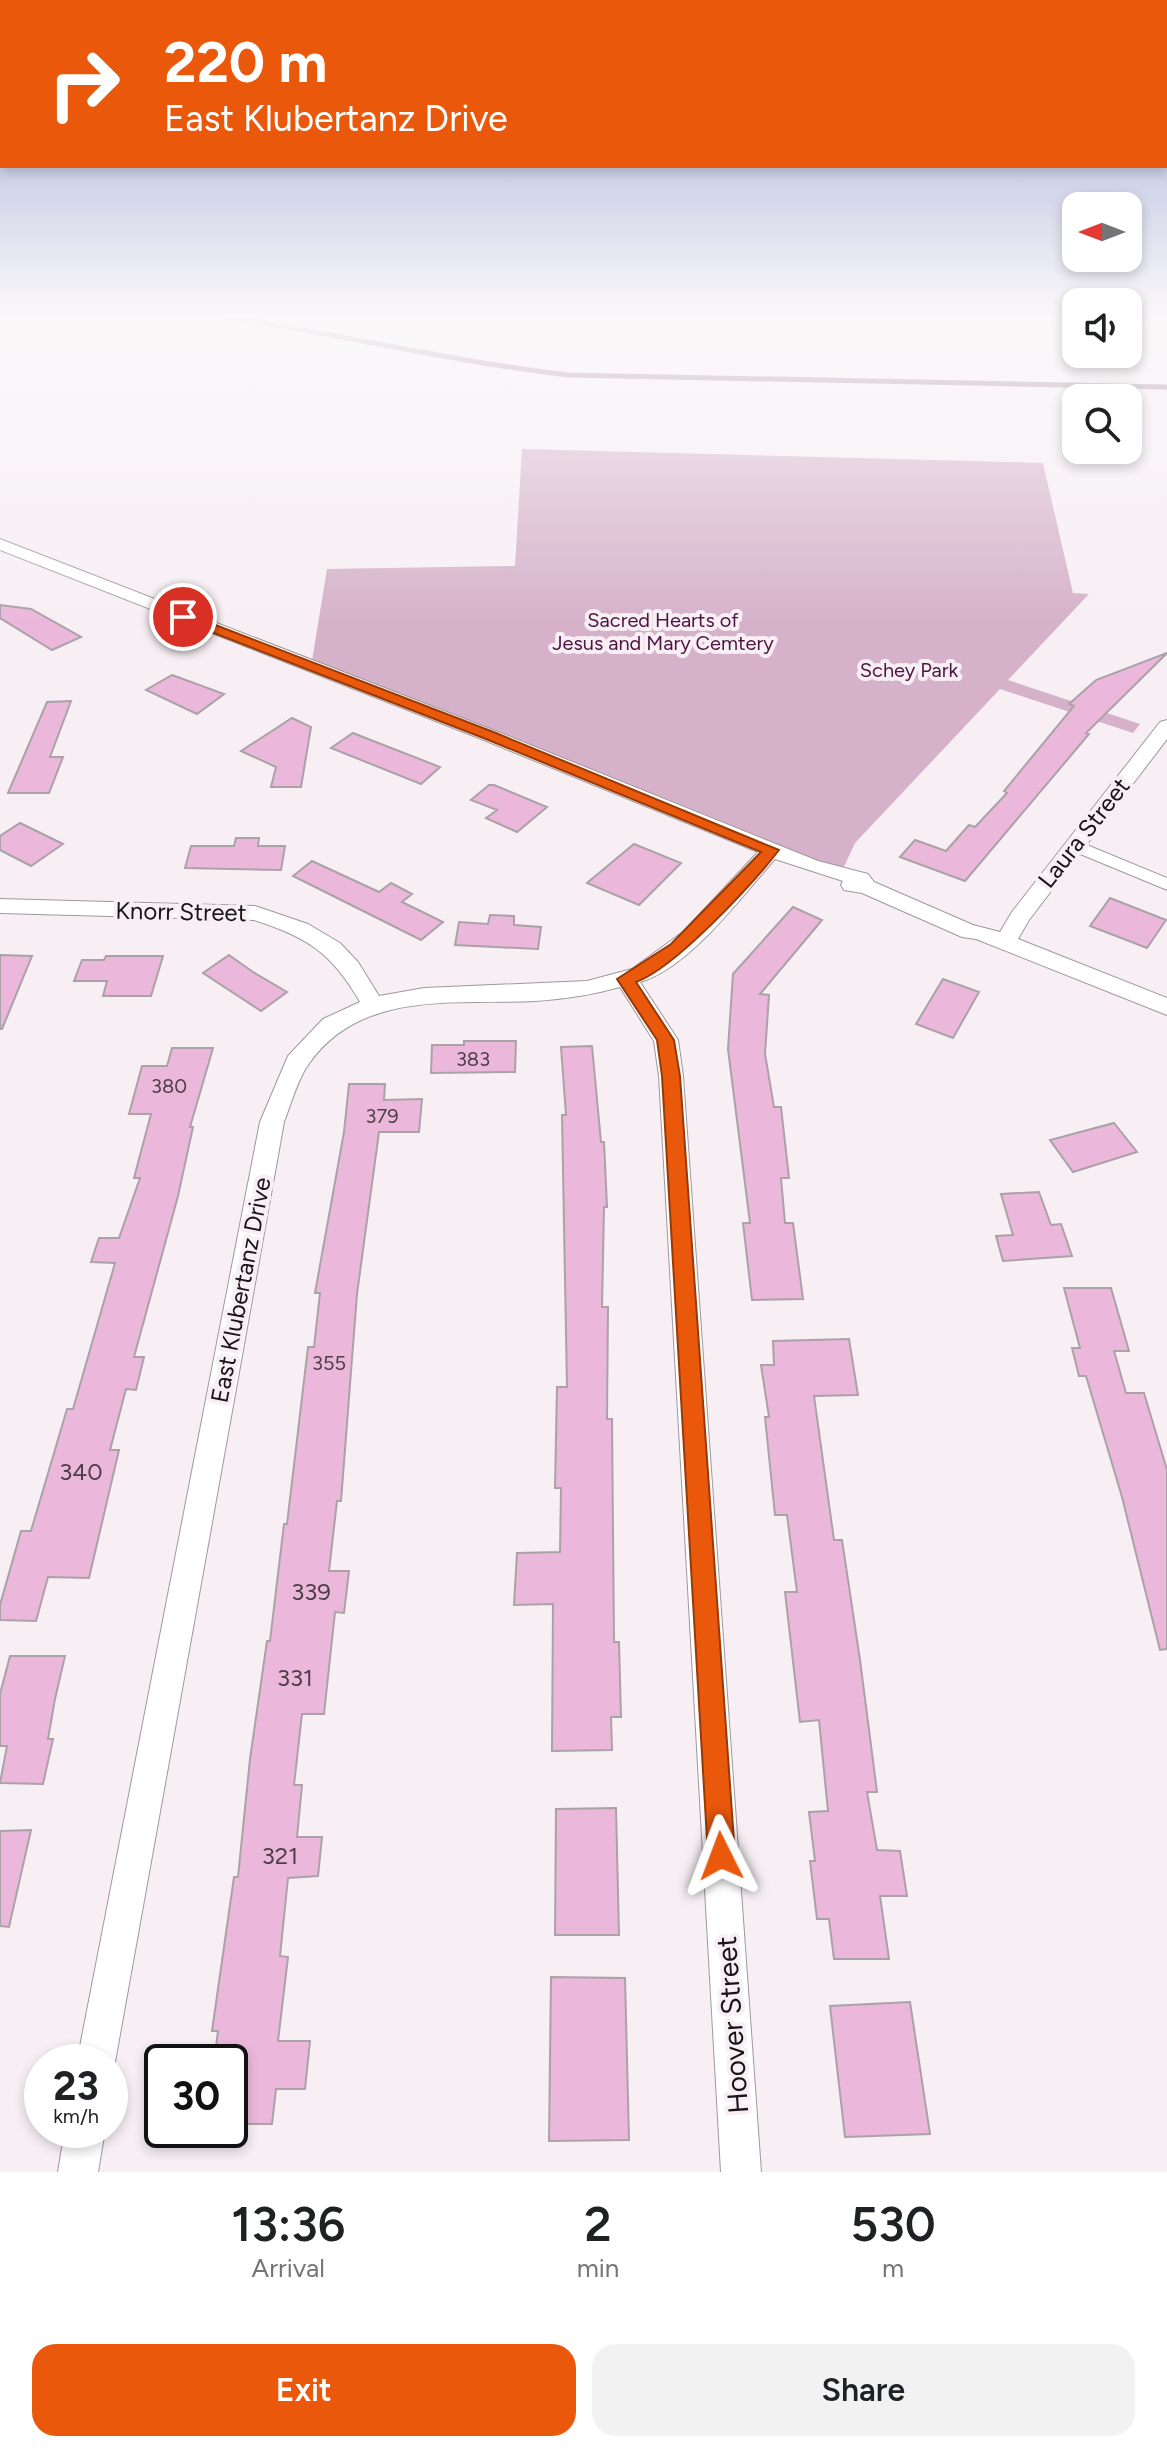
<!DOCTYPE html>
<html lang="en">
<head>
<meta charset="utf-8">
<style>
	:root { --surface:#fff; --page:#f2f2f2; --text:#202124; --muted:#757577; --accent:#ea580c }
	body { margin:0; font-family:Figtree,sans-serif; background:var(--page); color:var(--text); height:100vh; display:flex; flex-direction:column; font-size:30px; white-space:nowrap }
	* { box-sizing:border-box; margin:0 }
	p { font-size:26px; color:var(--muted) }
	.icon { flex:none; width:44px; height:44px; fill:none; stroke:currentColor; stroke-width:2; stroke-linecap:round; stroke-linejoin:round }
	.map { position:relative; height:2172px; overflow:hidden }
	.drawer { display:flex; flex-direction:column; background:var(--surface); flex:1 }
	.drawer>* { flex:none }
	.top-card { position:absolute; left:0px; top:0px; width:1168px; height:168px; box-shadow:0 4px 12px #0003; background:#ea580c; color:#fff; overflow:hidden }
	.needle { width:52px; rotate:270deg }
	.tools { position:absolute; left:1062px; top:192px; display:grid; gap:16px }
	.tools a { display:grid; place-items:center; width:80px; height:80px; border-radius:16px; background:var(--surface); box-shadow:0 4px 12px #0003; font-size:40px }
	.speed { position:absolute; left:24px; top:2044px; display:flex; gap:16px; font-size:40px; font-weight:700; text-align:center }
	.speed>* { display:grid; place-content:center; width:104px; height:104px; border-radius:50%; background:var(--surface); box-shadow:0 4px 12px #0003; line-height:1 }
	.speed small { font-size:20px; font-weight:400 }
	.speed .limit { border:4px solid #111; border-radius:12px; background:#fff; color:#111 }
	.pin { position:absolute; display:grid; place-items:center; width:68px; height:68px; color:#fff; margin:-34px; border:4px solid #fff; border-radius:50%; box-shadow:0 2px 8px #0007 }
	.me { position:absolute; width:88px; margin:-44px; rotate:357deg; stroke-linejoin:round; filter:drop-shadow(0 0 6px #0008) }
	.turn { display:flex; align-items:center; gap:28px; height:168px; padding:0 32px; font-size:36px }
	.turn .icon { width:104px; height:104px; stroke-width:2.5 }
	.turn b { display:block; font-size:56px; line-height:68px }
	.eta { display:flex; justify-content:space-evenly; align-items:center; height:136px; text-align:center }
	.eta b { font-size:48px; font-weight:600; line-height:56px }
	.primary-button { display:flex; gap:16px; margin-top:auto; padding:16px 32px }
	.primary-button a { flex:1; height:92px; border-radius:24px; background:var(--accent); color:#fff; font-size:32px; font-weight:600; line-height:92px; text-align:center }
	.primary-button a+a { background:var(--page); color:var(--text) }
	.map>svg:first-child { display:block }
	.green { fill:#d5b2c9 }
	.lines { fill:none; stroke-linecap:round; stroke-linejoin:round }
	.stream { stroke:#8b6880; stroke-width:5 }
	.building { fill:#ebb8db; stroke:#aaa2a7; stroke-width:2 }
	.service-casing { stroke:#9f989c; stroke-width:13 }
	.minor-casing { stroke:#9f989c; stroke-width:2 }
	.service { stroke:#fff; stroke-width:11 }
	.minor { fill:#fff; fill-rule:evenodd }
	.route { fill:#ea580c; stroke:#983908; stroke-width:2 }
	.labels { text-anchor:middle; stroke-width:8; stroke-linejoin:round; paint-order:stroke }
	.far-park-label { font-size:20px; fill:#4e1441; stroke:#f7eff4 }
	.number-label { font-size:20px; fill:#4d3e48 }
	.street-label { font-size:24px; fill:#181517; stroke:#f7eff4 }
	.near-number-label { font-size:24px; fill:#4d3e48 }
	.near-street-label { font-size:28px; fill:#181517; stroke:#f7eff4 }
</style>
</head>
<body>
<div class="map">
<svg width="1167" height="2172" viewBox="0 0 1167 2172">
	<rect width="100%" height="100%" fill="#f7eff4"/>
	<!-- green -->
	<path class="green" d="M522 449 1043 463 1073 593 1089 594 1008 680 1140 724 1133 733 1000 689 855 843 841 873 311 667 327 569 515 566Z"/>
	<g class="lines">
		<!-- stream -->
		<path class="stream" d="M228 317C342 335 455 362 569 375L1167 387"/>
	</g>
	<!-- building -->
	<path class="building" d="M0 605 31 609 81 637 52 650 0 618Z
		M1167 653 1086 733 1089 734 965 881 900 857 915 840 946 851 969 825 975 827 1007 793 1004 791 1074 706 1069 704 1096 680Z
		M172 675 224 694 197 714 146 690Z
		M71 701 50 757H63L49 793H8L47 702Z
		M292 718 311 727 301 787H271L276 767 241 751Z
		M353 733 363 737 440 767 421 784 331 748Z
		M489 785H494L547 807 517 832 486 818 497 810 471 800Z
		M20 823 63 844 31 866 0 850V836Z
		M236 838H259L258 846H285L281 870 185 868 191 846H234Z
		M634 844 681 863 639 905 587 883Z
		M312 861 379 892 391 883 412 894 402 902 443 922 421 940 293 876Z
		M1110 898 1166 920 1147 948 1090 926Z
		M793 907 822 920 760 994 769 995 765 1054 774 1107H781L789 1178H781L785 1223H793L803 1299 752 1300 743 1223H750L728 1049 733 974Z
		M490 915 514 916V925L541 927 538 949 455 945 459 922 488 924Z
		M0 955 32 956 2 1029H0Z
		M229 955 253 972 287 992 261 1011 203 973Z
		M106 956H163L151 996H103L107 981H74L82 960H104Z
		M943 979 979 992 953 1038 916 1024Z
		M464 1041H516L515 1072 431 1073 432 1045H464Z
		M592 1046 601 1142H604L607 1207H604L602 1307H608L607 1419H612L614 1642H619L621 1717H611L612 1750 552 1751 553 1604 514 1605 517 1553 560 1552 561 1488H555L557 1387H567L562 1115H566L561 1047Z
		M172 1048H213L190 1127H193L178 1196 134 1357H144L136 1390 126 1389 110 1450H119L89 1578 48 1577 36 1621 0 1620V1605L21 1531H31L67 1409H73L115 1263 91 1262 99 1238H119L140 1178H134L151 1114H129L142 1066H167Z
		M349 1084H385L384 1100 422 1099 419 1132H379L357 1294 341 1501H337L329 1571H349L344 1613 335 1612 324 1714H302L294 1785H302L297 1837H322L318 1876 288 1878 280 1956 288 1957 278 2041H310L305 2089H276L272 2124H230V2062H214L218 2031H212L234 1877H238L250 1759 267 1641H270L284 1524H287L308 1347H314L320 1293H315L344 1132Z
		M1114 1123 1137 1152 1073 1172 1050 1140Z
		M1039 1192 1051 1225 1061 1224 1072 1256 1003 1261 996 1236 1013 1235 1001 1194Z
		M1064 1288H1111L1129 1351H1114L1126 1393H1144L1167 1470V1649L1160 1650 1122 1497 1086 1376H1079L1072 1348H1080Z
		M849 1339 858 1395 814 1396 834 1540H842L860 1660 877 1792H867L877 1850 900 1851 907 1896H880L889 1959H834L829 1919H817L810 1861H815L809 1812 828 1811 819 1720 800 1722 785 1592H797L787 1515H775L765 1417H769L761 1365H774L773 1341Z
		M10 1656H65L55 1699 48 1739H53L43 1784 0 1783 7 1746H0V1694Z
		M616 1808 619 1935H555L556 1809Z
		M31 1830 9 1927 0 1926V1831Z
		M551 1977 625 1978 629 2140 549 2141Z
		M910 2002 930 2134 845 2137 830 2006Z"/>
	<g class="lines">
		<defs>
			<path id="service" d="M1075 846 1167 884"/>
			<path id="minor" d="M0 539 498 732 818 861 868 874 874 882 973 925 1000 932 1012 912 1160 722 1167 720V739L1029 920 1018 939 1167 998V1015L976 939 962 937 862 893 844 890 841 885 843 881 775 859C741 897 689 968 640 982L678 1040 683 1076 761 2172H721L659 1076 654 1041 620 987C592 995 564 999 535 1001 455 1005 360 989 308 1065 297 1081 291 1104 284 1122L115 2062 110 2075V2062H77L260 1122 288 1056 323 1019 360 1002C332 953 307 937 254 920L0 913V899L255 906 308 924 340 943 358 962 379 996 424 988 587 981 632 969 683 932 758 852 484 740 0 550Z
				M65 2130H105L98 2172H58Z"/>
		</defs>
		<!-- service casing -->
		<use href="#service" class="service-casing"/>
		<!-- minor casing -->
		<use href="#minor" class="minor-casing"/>
		<!-- service -->
		<use href="#service" class="service"/>
		<!-- minor -->
		<use href="#minor" class="minor"/>
	</g>
	<!-- sky -->
	<linearGradient id="sky" x2="0" y2="1"><stop stop-color="#96a4d0"/><stop offset="0.51" stop-color="#fbf8fa"/><stop offset="1" stop-color="#fbf8fa" stop-opacity="0"/></linearGradient>
	<rect width="1167" height="621" fill="url(#sky)"/>
	<!-- route -->
	<path class="route" d="M178 614H187L496 733 779 850C752 885 675 968 636 982L674 1040 680 1076 735 1856 731 1866 721 1870 712 1866 708 1856 662 1076 657 1040 617 979 671 944 761 852 486 739 178 619Z"/>
	<g class="labels">
		<!-- far-park labels -->
		<g class="far-park-label">
			<text x="663" y="627">Sacred Hearts of<tspan x="663" dy="23">Jesus and Mary Cemtery</tspan></text>
			<text x="909" y="677">Schey Park</text>
		</g>
		<!-- number labels -->
		<g class="number-label">
			<text x="473" y="1066">383</text>
			<text x="169" y="1093">380</text>
			<text x="382" y="1123">379</text>
			<text x="329" y="1370">355</text>
		</g>
		<!-- street labels -->
		<g class="street-label">
			<text transform="translate(1084 833) rotate(-52)" y="8">Laura Street</text>
			<text transform="translate(181 912) rotate(1)" y="8">Knorr Street</text>
			<text transform="translate(241 1290) rotate(-79)" y="8">East Klubertanz Drive</text>
		</g>
		<!-- near-number labels -->
		<g class="near-number-label">
			<text x="81" y="1480">340</text>
			<text x="311" y="1600">339</text>
			<text x="295" y="1686">331</text>
			<text x="280" y="1864">321</text>
		</g>
		<!-- near-street labels -->
		<g class="near-street-label">
			<text transform="translate(732 2025) rotate(-94)" y="10">Hoover Street</text>
		</g>
	</g>
</svg>
<div class="tools">
<a><svg class="needle" viewBox="-14 -14 28 28"><path d="M0-13l5 13h-10z" fill="#e53935"/><path d="M0 13l5-13h-10z" fill="#757577"/></svg></a>
<a><svg class="icon" aria-label="sound" viewBox="0 0 24 24"><path d="M4 9h4l5-4v14l-5-4H4zM17 9q2 3 0 6"/></svg></a>
<a><svg class="icon" aria-label="search" viewBox="0 0 24 24"><circle cx="10" cy="10" r="6"/><path d="M15 15l6 6"/></svg></a>
</div>
<div class="speed"><div>23<small>km/h</small></div><div class="limit">30</div></div>
<div class="pin" style="left:183px;top:617px;background:#d93025"><svg class="icon" aria-label="arrive" viewBox="0 0 24 24"><path d="M6 21V4h12l-3 4 3 4H6"/></svg></div>
<svg class="me" style="left:721px;top:1856px" viewBox="-20 -20 40 40"><path d="M0-17L14 15 0 8-14 15z" fill="#ea580c" stroke="#fff" stroke-width="4"/></svg>
<div class="top-card">
<div class="turn"><svg class="icon" aria-label="right" viewBox="0 0 24 24"><path d="M7 20v-9h11M14 6l5 5-5 5"/></svg><div><b>220 m</b>East Klubertanz Drive</div></div>
</div>
</div>
<section class="drawer">
<div class="eta">
<div><b>13:36</b><p>Arrival</p></div>
<div><b>2</b><p>min</p></div>
<div><b>530</b><p>m</p></div>
</div>
<div class="primary-button"><a>Exit</a><a>Share</a></div>
</section>
</body>
</html>
